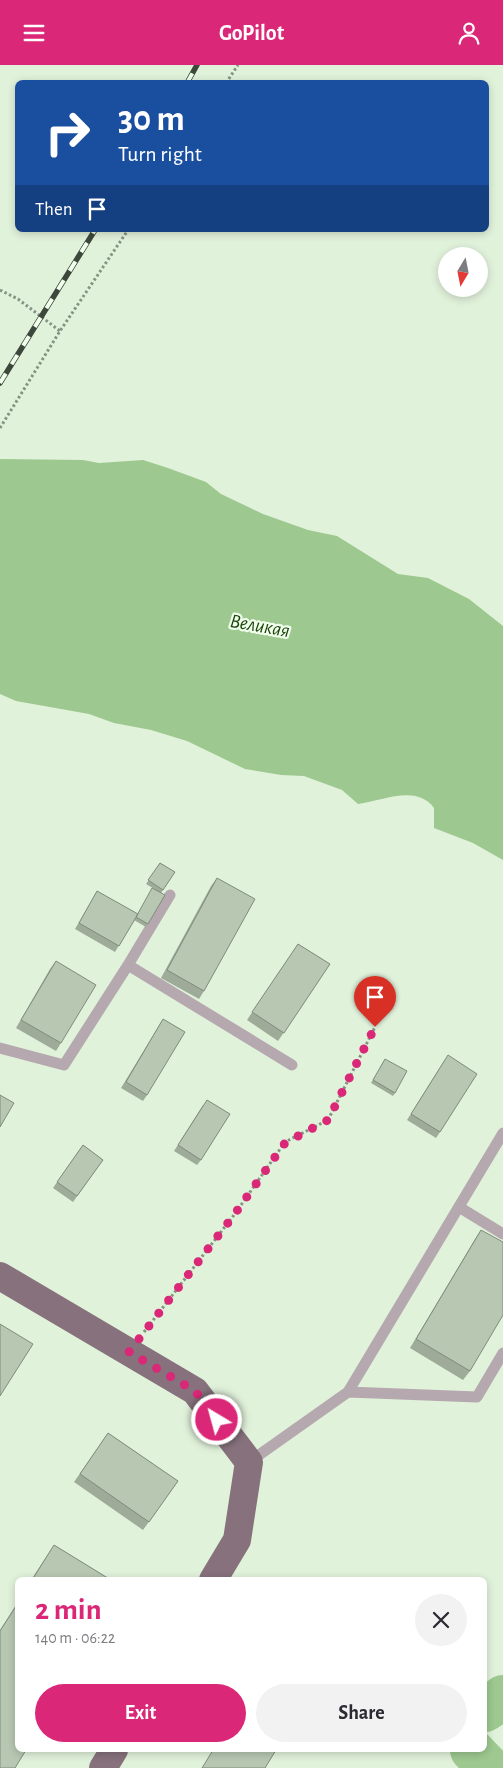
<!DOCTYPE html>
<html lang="en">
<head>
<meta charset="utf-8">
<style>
	:root { --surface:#fff; --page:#f2f2f3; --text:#2b2b33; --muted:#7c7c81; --accent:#db2777 }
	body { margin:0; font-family:"Alegreya Sans",sans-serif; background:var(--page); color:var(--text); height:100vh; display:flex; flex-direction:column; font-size:19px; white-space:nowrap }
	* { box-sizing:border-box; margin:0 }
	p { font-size:16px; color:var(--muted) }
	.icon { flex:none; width:28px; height:28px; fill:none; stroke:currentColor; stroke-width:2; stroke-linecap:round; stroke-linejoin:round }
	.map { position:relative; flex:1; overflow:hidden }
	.side { position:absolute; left:15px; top:1512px; width:472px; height:175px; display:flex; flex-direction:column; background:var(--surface); border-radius:8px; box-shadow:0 2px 8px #0003 }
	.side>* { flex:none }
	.hud { position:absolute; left:15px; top:15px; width:474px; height:152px; border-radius:8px; box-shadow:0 2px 8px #0003; background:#1a4fa0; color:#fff; overflow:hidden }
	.needle { width:32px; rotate:190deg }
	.buttons { position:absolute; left:438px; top:182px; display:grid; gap:10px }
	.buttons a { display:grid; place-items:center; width:50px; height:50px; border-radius:50%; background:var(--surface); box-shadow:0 2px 8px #0003; font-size:25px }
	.pin { position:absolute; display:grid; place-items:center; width:42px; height:42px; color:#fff; margin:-51px -21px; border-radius:50% 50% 50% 0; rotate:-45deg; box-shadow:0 0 5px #0007 }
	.pin .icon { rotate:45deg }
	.me { position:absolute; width:55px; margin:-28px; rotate:323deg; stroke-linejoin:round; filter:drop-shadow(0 0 4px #0008) }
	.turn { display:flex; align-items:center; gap:18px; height:105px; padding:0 20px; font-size:22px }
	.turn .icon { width:65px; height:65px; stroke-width:2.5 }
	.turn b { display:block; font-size:35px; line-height:42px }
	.then { display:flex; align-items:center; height:48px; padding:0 20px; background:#0003; gap:10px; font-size:19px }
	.round { display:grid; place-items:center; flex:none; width:52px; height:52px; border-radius:26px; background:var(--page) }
	.overview { display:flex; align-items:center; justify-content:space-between; height:85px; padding:0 20px }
	h1 { font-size:30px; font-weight:700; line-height:38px; color:var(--accent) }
	.cta { display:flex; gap:10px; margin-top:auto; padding:10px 20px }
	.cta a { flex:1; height:58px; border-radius:30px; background:var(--accent); color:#fff; font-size:20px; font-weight:700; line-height:58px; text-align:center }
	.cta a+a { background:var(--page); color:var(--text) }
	header { display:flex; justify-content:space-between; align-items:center; height:65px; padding:0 20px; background:var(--accent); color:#fff; font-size:22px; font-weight:700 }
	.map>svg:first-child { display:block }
	.water { fill:#9dc88f }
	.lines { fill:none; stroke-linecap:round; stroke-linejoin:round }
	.river { stroke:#9dc88f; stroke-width:44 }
	.path { stroke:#869282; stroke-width:3; stroke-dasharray:2.5 2.5; stroke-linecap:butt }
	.service { stroke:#b5a9af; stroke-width:11 }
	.primary { stroke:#86717c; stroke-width:28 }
	.rail-casing { stroke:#3e473c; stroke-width:5.5 }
	.rail { stroke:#f0feec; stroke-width:4; stroke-dasharray:11; stroke-linecap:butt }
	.wall { fill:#9dab98 }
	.building { fill:#b7c7b1; stroke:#808b7c }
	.route { stroke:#db2777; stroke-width:9; stroke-dasharray:0 16.2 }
	.labels { text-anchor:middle; stroke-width:4.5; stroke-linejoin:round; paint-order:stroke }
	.water-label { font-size:20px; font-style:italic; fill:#1c440a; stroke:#f0feec }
</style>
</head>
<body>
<header><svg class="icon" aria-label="menu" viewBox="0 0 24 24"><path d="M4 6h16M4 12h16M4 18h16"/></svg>GoPilot<svg class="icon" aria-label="person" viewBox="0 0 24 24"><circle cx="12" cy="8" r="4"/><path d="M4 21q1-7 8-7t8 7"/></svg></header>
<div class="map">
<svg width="503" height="1703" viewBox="0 0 503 1703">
	<rect width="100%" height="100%" fill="#e1f2db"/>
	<!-- water -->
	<path class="water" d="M0 394 83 395 99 398 143 395 168 403 206 417 221 429 263 449 308 465 337 471 398 509 428 513 469 534 503 561V795L473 778 434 763V743C416 719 383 736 358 739L342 725 304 711 281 710 245 704 187 676 151 665 114 658 89 649 16 636 0 629Z"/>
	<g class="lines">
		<!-- river -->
		<path class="river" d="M485 1645 503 1632
			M472 1685 489 1703"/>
		<!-- path -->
		<path class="path" d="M226 18 238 0
			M0 225 18 234 60 266
			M0 363 60 266 128 165
			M144 1267 234 1150 285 1077 328 1055 375 962"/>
		<!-- service -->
		<path class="service" d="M128 900 170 830
			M0 983 64 1000 128 900 292 1000
			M459 1142 503 1169
			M348 1327 503 1068
			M249 1397 348 1327 477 1332 503 1288"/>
		<!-- primary -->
		<path class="primary" d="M0 1211 195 1326 249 1397 237 1475 213 1515
			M103 1703 114 1685"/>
		<defs>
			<path id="rail" d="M187 18 197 0
				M0 318 95 165"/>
		</defs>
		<!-- rail casing -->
		<use href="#rail" class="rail-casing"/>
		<!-- rail -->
		<use href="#rail" class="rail"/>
	</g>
	<!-- wall -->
	<path class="wall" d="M160 798 175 807 161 828 148 859 146 862 134 855 115 887 75 864 97 826 137 849 156 825 146 819Z
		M217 813 204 926 199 934 161 913 211 821Z
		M298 879 330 899 278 976 247 955Z
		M56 896 61 978 56 986 16 963 50 904Z
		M163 954 147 1030 143 1036 121 1023Z
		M385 994 395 1028 393 1031 371 1018Z
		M444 996 440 1067 436 1073 407 1055Z
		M203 1040 201 1095 197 1100 174 1086Z
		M83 1080 103 1095 73 1137 53 1123Z
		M481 1165 470 1306 463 1315 410 1283 475 1174Z
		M108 1368 178 1416 143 1465 74 1417Z
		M54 1480 111 1515H31Z
		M18 1537V1685L0 1703V1565Z"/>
	<!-- building -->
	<path class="building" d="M160 798 175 807 163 825 148 815Z
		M217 813 255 834 204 926 167 905Z
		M152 823 165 830 148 859 136 852Z
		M97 826 138 849 119 881 79 858Z
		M298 879 330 899 284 968 252 947Z
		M56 896 96 920 61 978 21 955Z
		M163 954 185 967 147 1030 126 1017Z
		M448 990 477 1009 440 1067 411 1049Z
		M385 994 407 1006 395 1028 373 1015Z
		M0 1030 14 1038 0 1062Z
		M207 1035 230 1049 201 1095 178 1080Z
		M83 1080 103 1095 77 1131 57 1117Z
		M481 1165 503 1177V1250L470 1306 416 1274Z
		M0 1259 33 1279 0 1331Z
		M108 1368 178 1416 149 1457 80 1409Z
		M54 1480 111 1515H32Z
		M18 1538V1685H26L15 1703H0V1566Z
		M213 1685H276L265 1703H202Z"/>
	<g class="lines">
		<!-- route -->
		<path class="route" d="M217 1355 195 1326 129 1287 234 1150 285 1078 328 1055 375 962"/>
	</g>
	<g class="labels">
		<!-- water labels -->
		<g class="water-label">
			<text transform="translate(260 560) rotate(10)" y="7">Великая</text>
		</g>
	</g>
</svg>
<div class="buttons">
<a><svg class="needle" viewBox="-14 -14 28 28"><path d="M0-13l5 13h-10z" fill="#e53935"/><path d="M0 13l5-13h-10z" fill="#7c7c81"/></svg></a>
</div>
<div class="pin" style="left:375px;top:962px;background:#d93025"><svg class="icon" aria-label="arrive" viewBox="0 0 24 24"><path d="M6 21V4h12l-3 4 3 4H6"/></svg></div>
<svg class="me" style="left:217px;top:1355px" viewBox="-20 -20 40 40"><circle r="17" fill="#db2777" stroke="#fff" stroke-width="3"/><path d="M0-11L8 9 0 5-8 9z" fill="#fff"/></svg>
<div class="hud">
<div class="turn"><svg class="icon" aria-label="right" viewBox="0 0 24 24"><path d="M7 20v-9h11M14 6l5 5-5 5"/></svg><div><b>30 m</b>Turn right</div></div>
<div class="then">Then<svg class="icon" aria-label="arrive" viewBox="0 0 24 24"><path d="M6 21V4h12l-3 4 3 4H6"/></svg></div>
</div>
<section class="side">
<div class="overview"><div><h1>2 min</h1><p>140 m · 06:22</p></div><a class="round"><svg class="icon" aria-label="close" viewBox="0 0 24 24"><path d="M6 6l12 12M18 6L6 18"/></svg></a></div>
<div class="cta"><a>Exit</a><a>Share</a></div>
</section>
</div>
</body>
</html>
